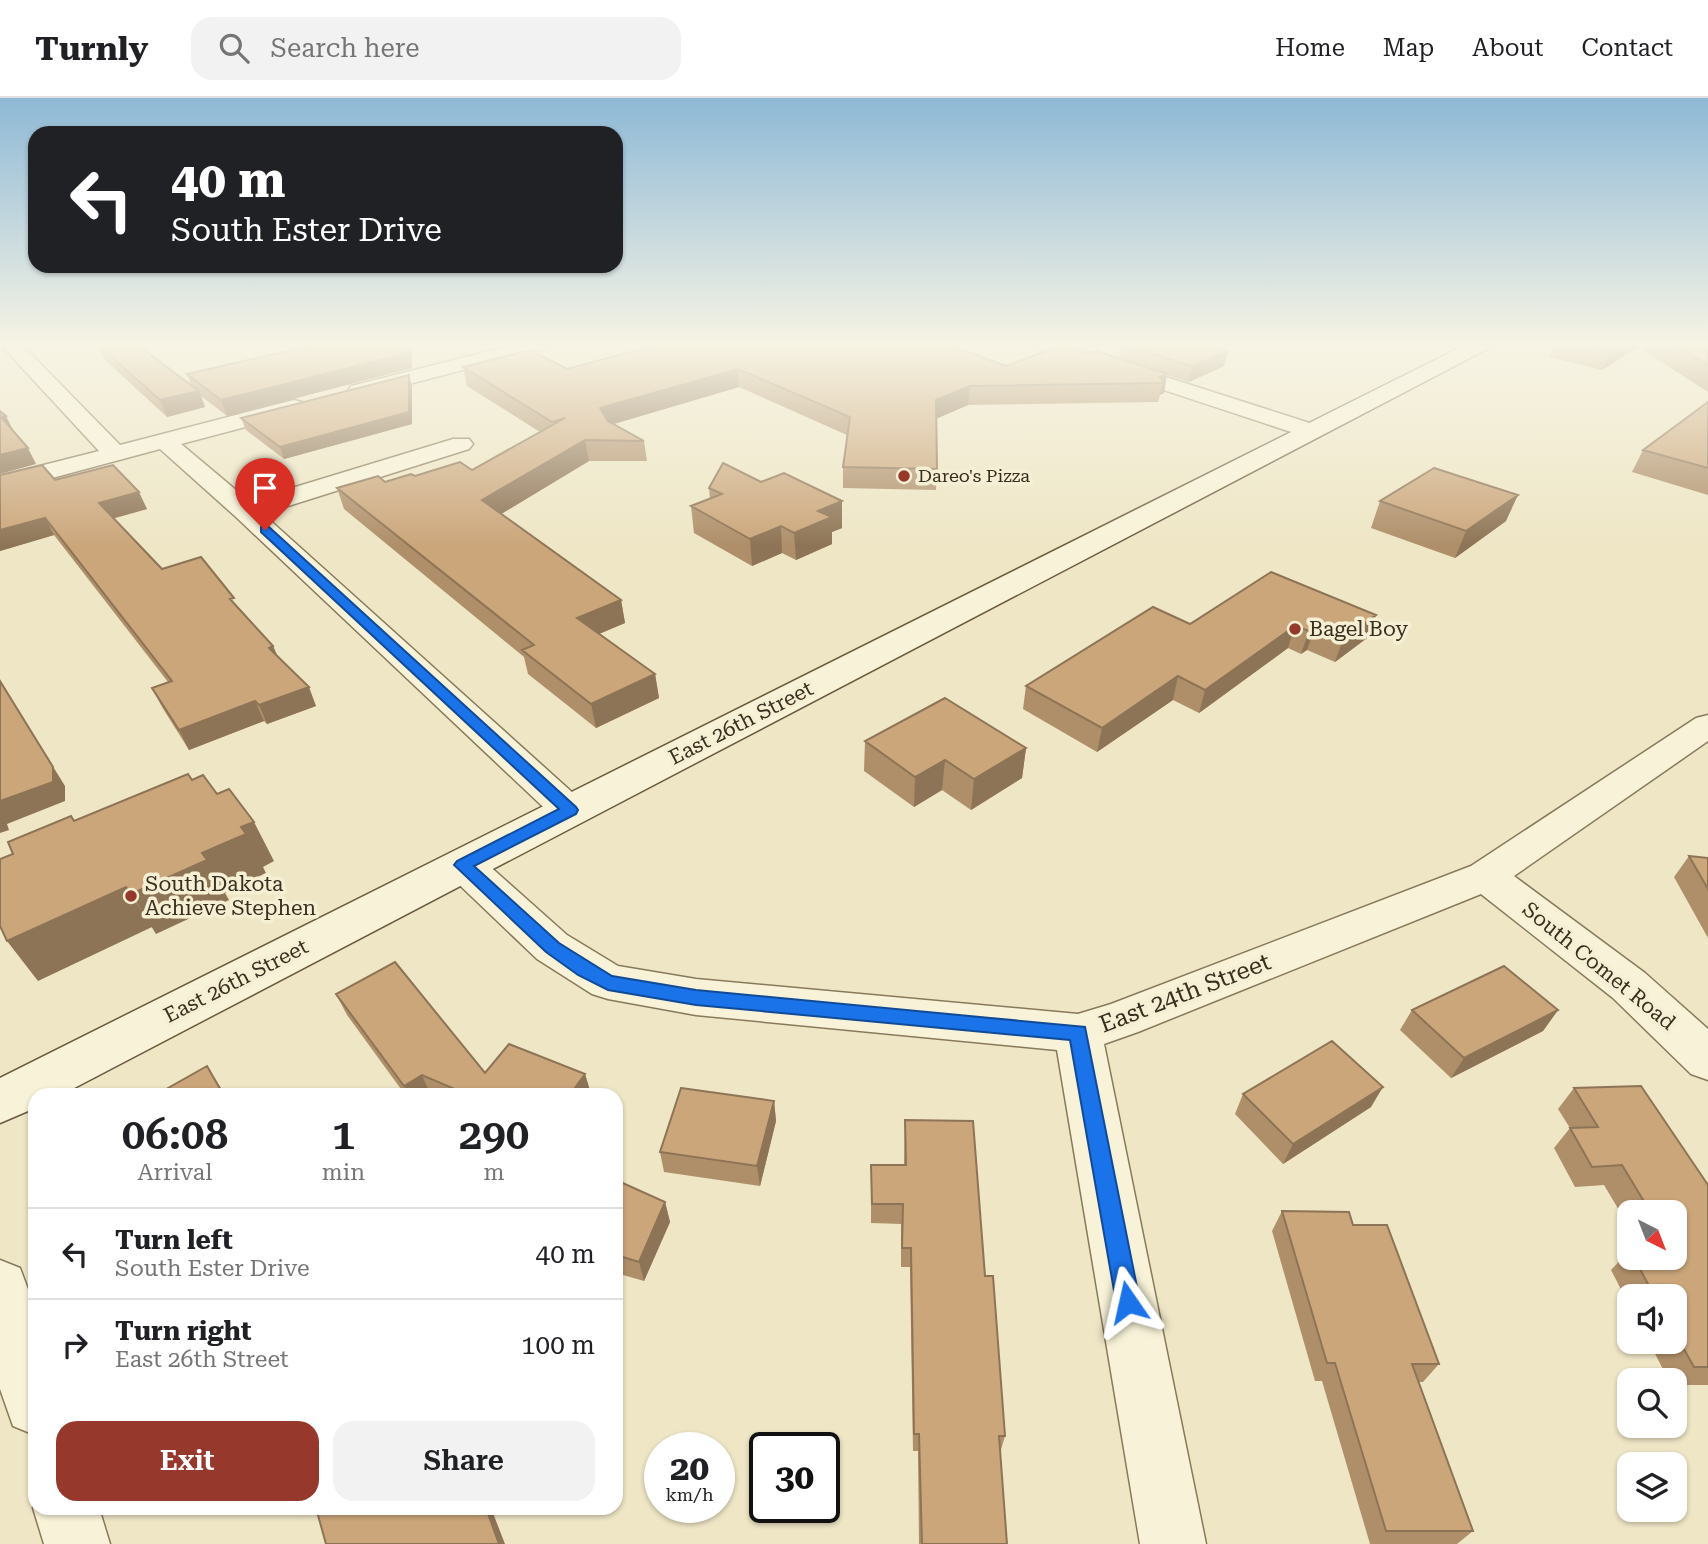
<!DOCTYPE html>
<html lang="en">
<head>
<meta charset="utf-8">
<style>
	:root { --surface:#fff; --page:#f2f2f2; --text:#202124; --muted:#757577; --line:#e0e0e0; --accent:#96382c }
	body { margin:0; font-family:"Roboto Serif",serif; background:var(--page); color:var(--text); height:100vh; display:flex; flex-direction:column; font-size:26px; white-space:nowrap }
	* { box-sizing:border-box; margin:0 }
	p { font-size:23px; color:var(--muted) }
	.icon { flex:none; width:38px; height:38px; fill:none; stroke:currentColor; stroke-width:2; stroke-linecap:round; stroke-linejoin:round }
	.map { position:relative; flex:1; overflow:hidden }
	.panel { position:absolute; left:28px; top:990px; width:595px; height:427px; display:flex; flex-direction:column; background:var(--surface); border-radius:21px; box-shadow:0 2px 5px #0004 }
	.panel>* { flex:none }
	.banner { position:absolute; left:28px; top:28px; width:595px; height:147px; border-radius:21px; box-shadow:0 2px 5px #0004; background:#202124; color:#fff; overflow:hidden }
	.needle { width:46px; rotate:138deg }
	.tools { position:absolute; left:1617px; top:1102px; display:grid; gap:14px }
	.tools a { display:grid; place-items:center; width:70px; height:70px; border-radius:14px; background:var(--surface); box-shadow:0 2px 5px #0004; font-size:35px }
	.speed { position:absolute; left:644px; top:1334px; display:flex; gap:14px; font-size:35px; font-weight:700; text-align:center }
	.speed>* { display:grid; place-content:center; width:91px; height:91px; border-radius:50%; background:var(--surface); box-shadow:0 2px 5px #0004; line-height:1 }
	.speed small { font-size:18px; font-weight:400 }
	.speed .limit { border:4px solid #111; border-radius:10px; background:#fff; color:#111 }
	.pin { position:absolute; display:grid; place-items:center; width:60px; height:60px; color:#fff; margin:-72px -30px; border-radius:50% 50% 50% 0; rotate:-45deg; box-shadow:0 0 7px #0007 }
	.pin .icon { rotate:45deg }
	.me { position:absolute; width:77px; margin:-38px; rotate:349deg; stroke-linejoin:round; filter:drop-shadow(0 0 5px #0008) }
	.turn { display:flex; align-items:center; gap:24px; height:147px; padding:0 28px; font-size:32px }
	.turn .icon { width:91px; height:91px; stroke-width:2.5 }
	.turn b { display:block; font-size:49px; line-height:60px }
	.eta { display:flex; justify-content:space-evenly; align-items:center; height:119px; text-align:center }
	.eta b { font-size:42px; font-weight:600; line-height:49px }
	.primary-button { display:flex; gap:14px; margin-top:auto; padding:14px 28px }
	.primary-button a { flex:1; height:80px; border-radius:21px; background:var(--accent); color:#fff; font-size:28px; font-weight:600; line-height:80px; text-align:center }
	.primary-button a+a { background:var(--page); color:var(--text) }
	ul { padding:0; list-style:none }
	li { display:flex; align-items:center; gap:21px; height:91px; padding:0 28px; border-top:2px solid var(--line) }
	li div { flex:1 }
	li b { display:block; font-size:26px }
	li em { font-style:normal }
	header { display:flex; align-items:center; gap:42px; box-sizing:border-box; height:98px; padding:0 35px; background:var(--surface); border-bottom:2px solid var(--line) }
	header strong { font-size:33px }
	nav { display:flex; gap:38px; margin-inline-start:auto; font-size:24px }
	.search { width:490px; height:63px; background:var(--page); display:flex; align-items:center; gap:18px; box-sizing:border-box; padding:0 24px; border-radius:21px; color:var(--muted); font-size:26px }
	.map>svg:first-child { display:block }
	.lines { fill:none; stroke-linecap:round; stroke-linejoin:round }
	.street-casing { stroke:#88795b; stroke-width:3 }
	.secondary-casing { stroke:#6a593e; stroke-width:3 }
	.street { fill:#f8f3d8; fill-rule:evenodd }
	.secondary { fill:#f8f3d8; fill-rule:evenodd }
	.wall { fill:#af8f6a }
	.shaded-wall { fill:#8e7456 }
	.building { fill:#cba67b; stroke:#8e7456; stroke-width:2 }
	.route { fill:#1a73e8; stroke:#114b97; stroke-width:2 }
	.poi-dot { fill:#96382c; stroke:#f5efd4; stroke-width:2.5 }
	.labels { text-anchor:middle; stroke-width:7; stroke-linejoin:round; paint-order:stroke }
	.far-poi-label { font-size:18px; fill:#392e1f; stroke:#f5efd4; text-anchor:start }
	.poi-label { font-size:21px; fill:#392e1f; stroke:#f5efd4; text-anchor:start }
	.street-label { font-size:21px; fill:#392e1f; stroke:#f5efd4 }
	.near-street-label { font-size:24px; fill:#392e1f; stroke:#f5efd4 }
</style>
</head>
<body>
<header>
<strong>Turnly</strong>
<div class="search"><svg class="icon" aria-label="search" viewBox="0 0 24 24"><circle cx="10" cy="10" r="6"/><path d="M15 15l6 6"/></svg>Search here</div>
<nav><a>Home</a><a>Map</a><a>About</a><a>Contact</a></nav>
</header>
<div class="map">
<svg width="1708" height="1446" viewBox="0 0 1708 1446">
	<rect width="100%" height="100%" fill="#eee6c5"/>
	<g class="lines">
		<defs>
			<path id="street" d="M0 246H21L120 347 294 302 302 304 305 309 302 314 181 346 249 403 453 341H469L473 346 469 351 263 416 583 704 589 713 583 722 570 726 557 722 236 419 160 351 0 394V378L99 353Z
				M517 246H550L547 250 359 299 351 298 348 293 351 288Z
				M1034 246H1063L1319 328 1323 333 1319 338H1303L1037 250Z
				M1708 617V643L1514 778 1645 875 1708 931V982L1691 976 1613 900 1481 796 1138 934 1104 946 1206 1446H1140L1057 952 696 917 608 901 592 896 537 861 449 777 443 767 449 757 463 753 477 757 567 837 618 868 696 881 1078 916 1111 906 1471 768 1696 620Z
				M0 1162 20 1170 35 1210V1337L13 1328 0 1291Z
				M35 1406V1410H99L110 1446H44L33 1410Z"/>
			<path id="secondary" d="M1467 246H1492L1489 250 59 998H35V1010L0 1025V980Z"/>
		</defs>
		<!-- street casing -->
		<use href="#street" class="street-casing"/>
		<!-- secondary casing -->
		<use href="#secondary" class="secondary-casing"/>
		<!-- street -->
		<use href="#street" class="street"/>
		<!-- secondary -->
		<use href="#secondary" class="secondary"/>
	</g>
	<!-- wall -->
	<path class="wall" d="M97 246 191 287 187 276 318 246H412V270L227 318 201 298 205 309 167 319 104 261Z
		M636 246H947L1006 268 1088 256 1119 260 1121 246 1224 268 1189 284 1167 277 1164 295 1160 297 1158 304 968 307 936 321 937 371 936 392 843 390V369L847 337 739 289 614 326 644 343 647 363H589L501 416 621 502 625 525 599 536 655 576 659 600 596 630 528 576 524 559 344 411 337 390 385 384 415 378 472 372 540 334 467 288 463 269 567 271 645 250Z
		M1554 246H1708V294L1638 249 1602 272 1549 259Z
		M412 288V326L284 361 246 332 241 320Z
		M1708 304V397L1632 374 1643 352Z
		M55 382 147 411 114 420 162 471 238 509 273 548 278 559 316 608 267 626 264 623 189 652 162 609 152 590 168 584 54 437 0 453Z
		M761 384 842 403V430L832 434V446L796 462 782 455 752 468 694 435 691 408 710 401 709 390Z
		M1380 403 1506 423 1455 460 1371 430Z
		M1376 517 1367 540 1335 564 1307 552 1301 556 1288 550 1199 615 1173 602 1097 654 1023 611 1026 588 1190 526Z
		M865 643 1026 650 1022 680 971 712 942 692 914 709 864 673Z
		M1689 758 1708 760V840L1674 779Z
		M336 896 485 975 585 976 591 996 590 998H406L347 917Z
		M1412 912H1558L1543 933 1451 980 1400 932Z
		M1574 990 1708 1087V1287H1675V1283H1669L1649 1244H1675V1199H1629V1207L1611 1172 1629 1153V1160H1675V1115H1629V1129L1604 1087 1575 1089 1554 1050 1570 1030 1558 1011Z
		M1243 996 1371 1009 1283 1066 1235 1016Z
		M774 1003 776 1023 760 1088 664 1074 660 1054Z
		M905 1022 985 1178 1005 1338 1000 1355 1007 1446H919L918 1353H913L910 1169H901V1126L871 1125V1067H904Z
		M616 1082 665 1104 670 1124 644 1183 616 1175Z
		M1282 1113 1353 1127 1439 1266 1423 1284H1418L1473 1433 1457 1446H1370L1322 1283H1315L1272 1133Z"/>
	<!-- shaded-wall -->
	<path class="shaded-wall" d="M408 246H412V270L227 318 221 302Z
		M1621 246H1640L1638 249 1602 272 1611 252Z
		M1228 253 1224 268 1189 284 1192 268Z
		M738 271 739 289 603 329 600 310Z
		M1167 276 1164 295 1160 297 1162 285 1160 279Z
		M409 277 412 288V326L284 361 280 349Z
		M970 288 968 307 935 321 936 302Z
		M199 293 205 309 167 319 160 302Z
		M6 318 14 334 1 319Z
		M585 342 589 363 488 424 482 402Z
		M28 350 36 366 0 376V357Z
		M139 394 147 411 108 422 99 405Z
		M1518 397 1506 423 1455 460 1466 433Z
		M842 403V430L832 434V446L796 462 794 435 818 413Z
		M45 420 54 437 0 453V432Z
		M781 428 782 455 752 468 750 441Z
		M621 502 625 525 582 543 577 520Z
		M1376 517 1367 540 1335 564 1343 541Z
		M1295 528 1288 550 1199 615 1205 592Z
		M1315 529 1307 552 1301 556 1309 533Z
		M273 548 281 567 269 550Z
		M655 576 659 600 596 630 591 606Z
		M1178 578 1173 602 1097 654 1102 630Z
		M0 583 65 688V703L7 726 9 732 0 735Z
		M309 589 316 608 267 626 259 607Z
		M255 603 264 623 189 652 179 632Z
		M1026 650 1022 680 971 712 974 681Z
		M945 662 942 692 914 709 915 679Z
		M254 724 274 763 263 769 266 775 225 795 229 802 156 836 131 796 202 755 241 729Z
		M126 789 152 829 38 883 7 843Z
		M1558 912 1543 933 1451 980 1464 960Z
		M207 968 226 998H224Z
		M585 976 591 996 590 998H569Z
		M422 977 431 998H408L404 988Z
		M1383 989 1371 1009 1283 1066 1293 1046Z
		M774 1003 776 1023 760 1088 757 1068Z
		M665 1104 670 1124 644 1183 639 1164Z
		M486 1410H491L505 1446H499Z"/>
	<!-- building -->
	<path class="building" d="M97 246H136L199 293 160 302Z
		M318 246H408V255L221 302 187 276Z
		M660 246H947L1006 268 1060 248 1088 256 1096 253 1167 276 1160 279 1162 280V285L970 288 936 302 937 371 843 369 850 319 738 271 600 310 608 323 644 343 585 342 482 402 621 502 577 520 655 576 591 606 522 552 534 547 337 390 378 378 385 384 411 376 415 378 460 364 472 372 565 320 552 324 463 269 530 252 567 271Z
		M1121 246H1202L1228 253 1192 268Z
		M1585 246H1621L1611 252Z
		M1674 246H1708V267Z
		M409 277V314L280 349 241 320Z
		M1708 304V370L1643 352Z
		M0 313 6 318 1 319 28 350 0 357Z
		M723 365 761 384 784 375 842 403 818 413 832 419 794 435 781 428 750 441 691 408 722 396 709 390Z
		M42 367 55 382 113 367 139 394 99 405 162 471 201 459 234 500 230 501 273 548 269 550 309 589 259 607 255 603 179 632 152 590 172 583 45 420 0 432V377Z
		M1434 370 1518 397 1466 433 1380 403Z
		M1271 474 1376 517 1343 541 1315 529 1309 533 1295 528 1205 592 1178 578 1102 630 1026 588 1153 509 1190 526Z
		M0 583 53 669V684L0 703Z
		M945 600 1026 650 974 681 945 662 915 679 865 643Z
		M188 676 192 682 203 677 217 696 229 691 254 724 241 729 246 736 202 755 207 762 131 796 126 789 7 843 0 828V761L13 756 8 744 71 718 74 723Z
		M1689 758 1708 760V791Z
		M395 864 485 975 509 946 585 976 569 998H471L422 977 404 988 336 896Z
		M1504 868 1558 912 1464 960 1412 912Z
		M1332 943 1383 989 1293 1046 1243 996Z
		M207 968 224 998H154Z
		M1641 988 1708 1087V1269H1694L1675 1235V1199H1655L1634 1160H1675V1115H1651L1622 1067 1592 1069 1570 1030 1598 1029 1574 990Z
		M681 990 774 1003 757 1068 660 1054Z
		M905 1022 973 1023 985 1178H993L1005 1338H999L1007 1446H922L919 1336H914L911 1150H902L903 1106H872L871 1067H906Z
		M616 1082 665 1104 639 1164 616 1157Z
		M1282 1113 1349 1114 1353 1127H1387L1439 1266H1412L1473 1433H1386L1335 1265H1327Z
		M316 1410H486L499 1446H326Z"/>
	<!-- sky -->
	<linearGradient id="sky" x2="0" y2="1"><stop stop-color="#8eb9d6"/><stop offset="0.55" stop-color="#f7f4e5"/><stop offset="1" stop-color="#f7f4e5" stop-opacity="0"/></linearGradient>
	<rect width="1708" height="448" fill="url(#sky)"/>
	<!-- route -->
	<path class="route" d="M261 429H269L576 709 578 712 576 716 474 768 559 845 612 878 696 892 1085 929 1140 1204 1136 1212 1128 1216 1120 1212 1116 1204 1070 942 696 907 608 892 578 877 546 854 454 767 457 763 559 711 261 434Z"/>
	<!-- markers -->
	<g class="poi-dot">
		<circle cx="904" cy="378" r="7"/>
		<circle cx="1295" cy="531" r="7"/>
		<circle cx="131" cy="798" r="7"/>
	</g>
	<g class="labels">
		<!-- far-poi labels -->
		<g class="far-poi-label">
			<text x="918" y="384">Dareo's Pizza</text>
		</g>
		<!-- poi labels -->
		<g class="poi-label">
			<text x="1309" y="538">Bagel Boy</text>
			<text x="145" y="793">South Dakota<tspan x="145" dy="24">Achieve Stephen</tspan></text>
		</g>
		<!-- street labels -->
		<g class="street-label">
			<text transform="translate(741 625) rotate(-27)" y="7">East 26th Street</text>
			<text transform="translate(1599 868) rotate(39)" y="7">South Comet Road</text>
			<text transform="translate(236 883) rotate(-27)" y="7">East 26th Street</text>
		</g>
		<!-- near-street labels -->
		<g class="near-street-label">
			<text transform="translate(1185 895) rotate(-21)" y="8">East 24th Street</text>
		</g>
	</g>
</svg>
<div class="tools">
<a><svg class="needle" viewBox="-14 -14 28 28"><path d="M0-13l5 13h-10z" fill="#e53935"/><path d="M0 13l5-13h-10z" fill="#757577"/></svg></a>
<a><svg class="icon" aria-label="sound" viewBox="0 0 24 24"><path d="M4 9h4l5-4v14l-5-4H4zM17 9q2 3 0 6"/></svg></a>
<a><svg class="icon" aria-label="search" viewBox="0 0 24 24"><circle cx="10" cy="10" r="6"/><path d="M15 15l6 6"/></svg></a>
<a><svg class="icon" aria-label="layers" viewBox="0 0 24 24"><path d="M12 4l9 5-9 5-9-5zM3 14l9 5 9-5"/></svg></a>
</div>
<div class="speed"><div>20<small>km/h</small></div><div class="limit">30</div></div>
<div class="pin" style="left:265px;top:432px;background:#d93025"><svg class="icon" aria-label="arrive" viewBox="0 0 24 24"><path d="M6 21V4h12l-3 4 3 4H6"/></svg></div>
<svg class="me" style="left:1128px;top:1204px" viewBox="-20 -20 40 40"><path d="M0-17L14 15 0 8-14 15z" fill="#1a73e8" stroke="#fff" stroke-width="4"/></svg>
<div class="banner">
<div class="turn"><svg class="icon" aria-label="left" viewBox="0 0 24 24"><path d="M17 20v-9H6M10 6l-5 5 5 5"/></svg><div><b>40 m</b>South Ester Drive</div></div>
</div>
<section class="panel">
<div class="eta">
<div><b>06:08</b><p>Arrival</p></div>
<div><b>1</b><p>min</p></div>
<div><b>290</b><p>m</p></div>
</div>
<ul>
<li><svg class="icon" aria-label="left" viewBox="0 0 24 24"><path d="M17 20v-9H6M10 6l-5 5 5 5"/></svg><div><b>Turn left</b><p>South Ester Drive</p></div><em>40 m</em></li>
<li><svg class="icon" aria-label="right" viewBox="0 0 24 24"><path d="M7 20v-9h11M14 6l5 5-5 5"/></svg><div><b>Turn right</b><p>East 26th Street</p></div><em>100 m</em></li>
</ul>
<div class="primary-button"><a>Exit</a><a>Share</a></div>
</section>
</div>
</body>
</html>
